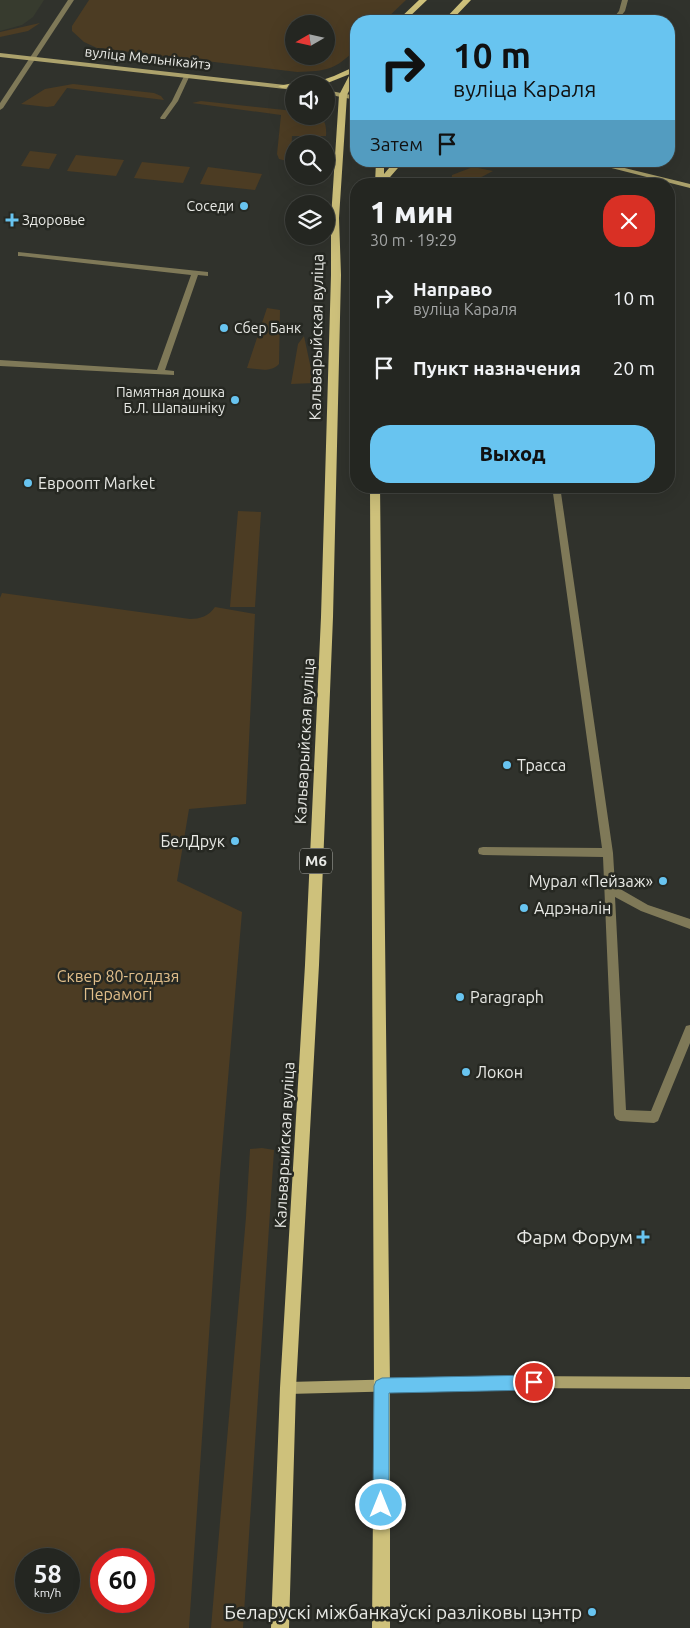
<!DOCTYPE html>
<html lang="ru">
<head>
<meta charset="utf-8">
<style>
	:root { --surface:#242621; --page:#30322e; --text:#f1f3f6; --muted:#a3a5a5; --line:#41433f; --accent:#68c4f0 }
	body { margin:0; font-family:Ubuntu,sans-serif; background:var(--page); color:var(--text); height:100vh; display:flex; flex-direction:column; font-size:19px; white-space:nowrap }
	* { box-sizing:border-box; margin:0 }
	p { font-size:16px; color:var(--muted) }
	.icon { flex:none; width:28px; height:28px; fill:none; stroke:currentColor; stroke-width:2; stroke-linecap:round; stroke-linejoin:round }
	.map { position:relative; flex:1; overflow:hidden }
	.sheet { position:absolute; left:350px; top:178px; width:325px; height:315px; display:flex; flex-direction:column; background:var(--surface); border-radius:20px; box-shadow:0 5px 20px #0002,0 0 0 1px var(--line) }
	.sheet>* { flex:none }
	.hud { position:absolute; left:350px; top:15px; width:325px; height:152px; border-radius:20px; box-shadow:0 5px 20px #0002,0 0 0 1px var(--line); background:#68c4f0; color:#111; overflow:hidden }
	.needle { width:32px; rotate:261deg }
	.tools { position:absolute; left:285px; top:15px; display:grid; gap:10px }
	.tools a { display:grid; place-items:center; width:50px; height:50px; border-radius:50%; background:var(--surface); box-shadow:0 5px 20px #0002,0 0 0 1px var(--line); font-size:25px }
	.speed { position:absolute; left:15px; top:1548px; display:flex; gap:10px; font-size:25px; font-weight:700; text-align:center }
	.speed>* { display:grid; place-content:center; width:65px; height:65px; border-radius:50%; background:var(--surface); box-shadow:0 5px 20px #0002,0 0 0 1px var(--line); line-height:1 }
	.speed small { font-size:12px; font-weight:400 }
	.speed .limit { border:8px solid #d22; background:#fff; color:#111 }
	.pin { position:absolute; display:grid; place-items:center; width:42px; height:42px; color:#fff; margin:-21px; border:2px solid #fff; border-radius:50%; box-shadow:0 1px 5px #0007 }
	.me { position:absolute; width:55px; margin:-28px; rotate:0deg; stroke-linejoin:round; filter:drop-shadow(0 0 4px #0008) }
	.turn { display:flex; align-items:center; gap:18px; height:105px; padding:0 20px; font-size:22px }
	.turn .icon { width:65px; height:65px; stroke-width:2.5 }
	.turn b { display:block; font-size:35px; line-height:42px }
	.then { display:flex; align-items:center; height:48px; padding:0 20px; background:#0003; gap:10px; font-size:19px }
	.round { display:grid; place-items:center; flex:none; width:52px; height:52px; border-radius:20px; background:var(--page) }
	.overview { display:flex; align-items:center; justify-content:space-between; height:85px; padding:0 20px }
	h1 { font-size:30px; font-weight:800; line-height:38px }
	.cta { display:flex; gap:10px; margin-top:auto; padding:10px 20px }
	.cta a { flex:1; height:58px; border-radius:20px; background:var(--accent); color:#111; font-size:20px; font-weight:800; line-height:58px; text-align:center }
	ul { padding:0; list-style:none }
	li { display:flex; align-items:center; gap:15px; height:70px; padding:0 20px }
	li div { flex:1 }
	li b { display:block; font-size:19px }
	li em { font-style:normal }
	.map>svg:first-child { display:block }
	.built { fill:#373b2e }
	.green { fill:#4c3c23; fill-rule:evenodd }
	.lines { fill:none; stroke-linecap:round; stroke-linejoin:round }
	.service { fill:#7f7958; fill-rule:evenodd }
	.minor { fill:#7f7958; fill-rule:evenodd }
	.secondary { fill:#aca26c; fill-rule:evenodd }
	.primary { fill:#cec17b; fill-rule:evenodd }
	.route { fill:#68c4f0; stroke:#447f9c }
	.poi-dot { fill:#68c4f0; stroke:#262822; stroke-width:2 }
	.labels { text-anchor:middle; stroke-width:5; stroke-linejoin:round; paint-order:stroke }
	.far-street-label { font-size:14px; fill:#e8e9e5; stroke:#262822 }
	.far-poi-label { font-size:14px; fill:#e8e9e5; stroke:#262822; text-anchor:end }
	.shield { fill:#262822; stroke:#aeafaa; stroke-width:1 }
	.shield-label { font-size:15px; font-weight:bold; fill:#e8e9e5 }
	.street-label { font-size:16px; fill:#e8e9e5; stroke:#262822 }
	.poi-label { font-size:16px; fill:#e8e9e5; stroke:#262822; text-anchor:start }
	.park-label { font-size:16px; fill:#e0be8a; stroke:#262822 }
	.near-poi-label { font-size:19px; fill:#e8e9e5; stroke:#262822; text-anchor:end }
</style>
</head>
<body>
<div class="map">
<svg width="690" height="1628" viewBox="0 0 690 1628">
	<rect width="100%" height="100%" fill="#30322c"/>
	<!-- built -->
	<path class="built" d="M0 0H44L33 17 22 25 0 31Z"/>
	<!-- green -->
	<path class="green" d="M89 0H406L384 21H356V49C335 70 327 71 297 72L97 48 84 42 72 31V26ZM294 24H326V56H294Z
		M40 23 28 31 0 37V32Z
		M73 84 154 93 161 96 164 100 67 88 54 106 47 107 21 104 45 89Z
		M201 101 294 111V116C312 116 328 111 326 136H292L291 162 279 159 277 154 281 115 192 103Z
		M30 151 57 154 49 169 21 166Z
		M76 155 124 160 116 176 67 171Z
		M142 162 190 167 183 183 134 178Z
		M208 167 262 174 255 190 200 184Z
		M473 167 493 171 468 184H451L452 175Z
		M267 308 280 310 279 364C271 373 258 369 247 368Z
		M304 336 314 383 291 384 298 344Z
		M238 511 261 512 255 607H230Z
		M2 593 190 619C200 619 209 616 215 607L255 614 246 804 189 809 177 881 242 912 220 1174 189 1628H0V598ZM26 1559H69V1601H26ZM101 1559H144V1601H101Z
		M262 1148 274 1150 243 1628H211L246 1217 250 1149Z"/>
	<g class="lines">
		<!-- service -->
		<path class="service" d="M622 0H628L625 11 617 21H611L619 11Z
			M185 74 190 75 178 101 165 119H161L160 118 172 101Z
			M18 252 208 272V276L198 275 165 370 174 371V375L0 366V360L157 370 191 275 21 256H18Z
			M552 486H560L613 853 615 886 648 905 690 919V929L641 911 615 897 626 1110 651 1111 686 1026 690 1025V1043L658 1121 654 1123 620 1121 616 1119 614 1115 603 857 483 855 479 854 478 851 479 848 483 847 602 848Z"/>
		<!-- minor -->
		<path class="minor" d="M68 0H74L3 108 0 110V103Z"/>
		<!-- secondary -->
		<path class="secondary" d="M0 53 294 86V90L0 57Z
			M326 90 356 96V100L326 94Z
			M584 161H596L690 184V188Z
			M515 1376 690 1377V1389L515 1388 288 1394 283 1393 282 1388 283 1383 288 1382Z"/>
		<!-- primary -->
		<path class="primary" d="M419 0H427L405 21H397Z
			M463 0H471L451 21H443Z
			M356 66V77L347 95 339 218 341 275 333 617 319 965 296 1388 289 1628H271L280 1388 305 965 321 617 331 275V218L339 95 350 74 325 84H311L334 76Z
			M294 83 297 84H294V87L282 88 278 86Z
			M376 161H384V174L395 161H404L384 184H375Z
			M370 486H380L390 1386V1628H372L374 1386Z"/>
	</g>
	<!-- route -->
	<path class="route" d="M534 1375 539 1377 541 1382 539 1387 534 1390 389 1393V1505L387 1510 381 1513 376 1510 373 1505 374 1386 376 1381 382 1378Z"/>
	<!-- markers -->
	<g class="poi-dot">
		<circle cx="244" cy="206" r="5"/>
		<path d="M9.5 212.5h5v5h5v5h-5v5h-5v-5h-5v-5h5z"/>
		<circle cx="224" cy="328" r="5"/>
		<circle cx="235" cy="400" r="5"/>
		<circle cx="28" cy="483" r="5"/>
		<circle cx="507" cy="765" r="5"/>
		<circle cx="235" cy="841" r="5"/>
		<circle cx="663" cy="881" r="5"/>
		<circle cx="524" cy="908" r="5"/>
		<circle cx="460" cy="997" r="5"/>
		<circle cx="466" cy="1072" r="5"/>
		<path d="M640.5 1229.5h5v5h5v5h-5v5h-5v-5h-5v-5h5z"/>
		<circle cx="592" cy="1612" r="5"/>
	</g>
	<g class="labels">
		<!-- far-street labels -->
		<g class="far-street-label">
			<text transform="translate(148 58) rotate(6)" y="5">вуліца Мельнікайтэ</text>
		</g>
		<!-- far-poi labels -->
		<g class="far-poi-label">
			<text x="234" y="211">Соседи</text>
			<text x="22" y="225" text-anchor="start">Здоровье</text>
			<text x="234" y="333" text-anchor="start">Сбер Банк</text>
			<text x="225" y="397">Памятная дошка<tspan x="225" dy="16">Б.Л. Шапашніку</tspan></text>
		</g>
		<!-- shield labels -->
		<rect class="shield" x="300" y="848.5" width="32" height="25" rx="4"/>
		<g class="shield-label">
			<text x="316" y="866">М6</text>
		</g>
		<!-- street labels -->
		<g class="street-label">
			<text transform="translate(316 337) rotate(-89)" y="6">Кальварыйская вуліца</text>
			<text transform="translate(304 741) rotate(-87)" y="6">Кальварыйская вуліца</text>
			<text transform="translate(284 1145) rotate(-87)" y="6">Кальварыйская вуліца</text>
		</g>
		<!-- poi labels -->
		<g class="poi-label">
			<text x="38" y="489">Евроопт Market</text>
			<text x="517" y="771">Трасса</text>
			<text x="225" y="847" text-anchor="end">БелДрук</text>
			<text x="653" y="887" text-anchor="end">Мурал «Пейзаж»</text>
			<text x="534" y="914">Адрэналін</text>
			<text x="470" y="1003">Paragraph</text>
			<text x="476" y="1078">Локон</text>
		</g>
		<!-- park labels -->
		<g class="park-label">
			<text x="118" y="982">Сквер 80-годдзя<tspan x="118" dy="18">Перамогі</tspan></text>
		</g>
		<!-- near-poi labels -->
		<g class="near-poi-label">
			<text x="633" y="1244">Фарм Форум</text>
			<text x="582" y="1619">Беларускі міжбанкаўскі разліковы цэнтр</text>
		</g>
	</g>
</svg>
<div class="tools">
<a><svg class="needle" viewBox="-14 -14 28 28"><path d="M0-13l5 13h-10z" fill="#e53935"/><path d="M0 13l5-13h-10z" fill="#a3a5a5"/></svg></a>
<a><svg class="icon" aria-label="sound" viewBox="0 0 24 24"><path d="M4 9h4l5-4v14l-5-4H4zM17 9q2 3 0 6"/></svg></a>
<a><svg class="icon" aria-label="search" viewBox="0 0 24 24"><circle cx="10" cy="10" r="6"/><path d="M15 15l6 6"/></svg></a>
<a><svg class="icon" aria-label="layers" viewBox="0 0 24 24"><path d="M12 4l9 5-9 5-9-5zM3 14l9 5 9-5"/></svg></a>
</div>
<div class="speed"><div>58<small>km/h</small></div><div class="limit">60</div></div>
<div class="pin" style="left:534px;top:1382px;background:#d93025"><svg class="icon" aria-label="arrive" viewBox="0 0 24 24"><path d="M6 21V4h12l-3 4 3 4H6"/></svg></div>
<svg class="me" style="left:381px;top:1505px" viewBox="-20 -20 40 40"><circle r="17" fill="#68c4f0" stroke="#fff" stroke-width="3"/><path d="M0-11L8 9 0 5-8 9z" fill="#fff"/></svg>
<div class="hud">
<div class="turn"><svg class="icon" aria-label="right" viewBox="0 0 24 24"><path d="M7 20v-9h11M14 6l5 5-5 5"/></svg><div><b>10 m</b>вуліца Караля</div></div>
<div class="then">Затем<svg class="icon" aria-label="arrive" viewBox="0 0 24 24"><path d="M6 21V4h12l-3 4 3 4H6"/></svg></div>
</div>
<section class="sheet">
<div class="overview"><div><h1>1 мин</h1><p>30 m · 19:29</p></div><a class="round" style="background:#d93025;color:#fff"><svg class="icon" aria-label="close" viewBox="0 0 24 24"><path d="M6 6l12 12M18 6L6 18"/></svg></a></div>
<ul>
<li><svg class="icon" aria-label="right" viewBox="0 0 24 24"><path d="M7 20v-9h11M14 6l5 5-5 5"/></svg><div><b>Направо</b><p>вуліца Караля</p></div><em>10 m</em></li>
<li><svg class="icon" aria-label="arrive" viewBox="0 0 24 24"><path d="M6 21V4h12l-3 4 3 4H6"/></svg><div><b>Пункт назначения</b></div><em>20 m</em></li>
</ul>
<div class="cta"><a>Выход</a></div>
</section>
</div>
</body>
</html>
